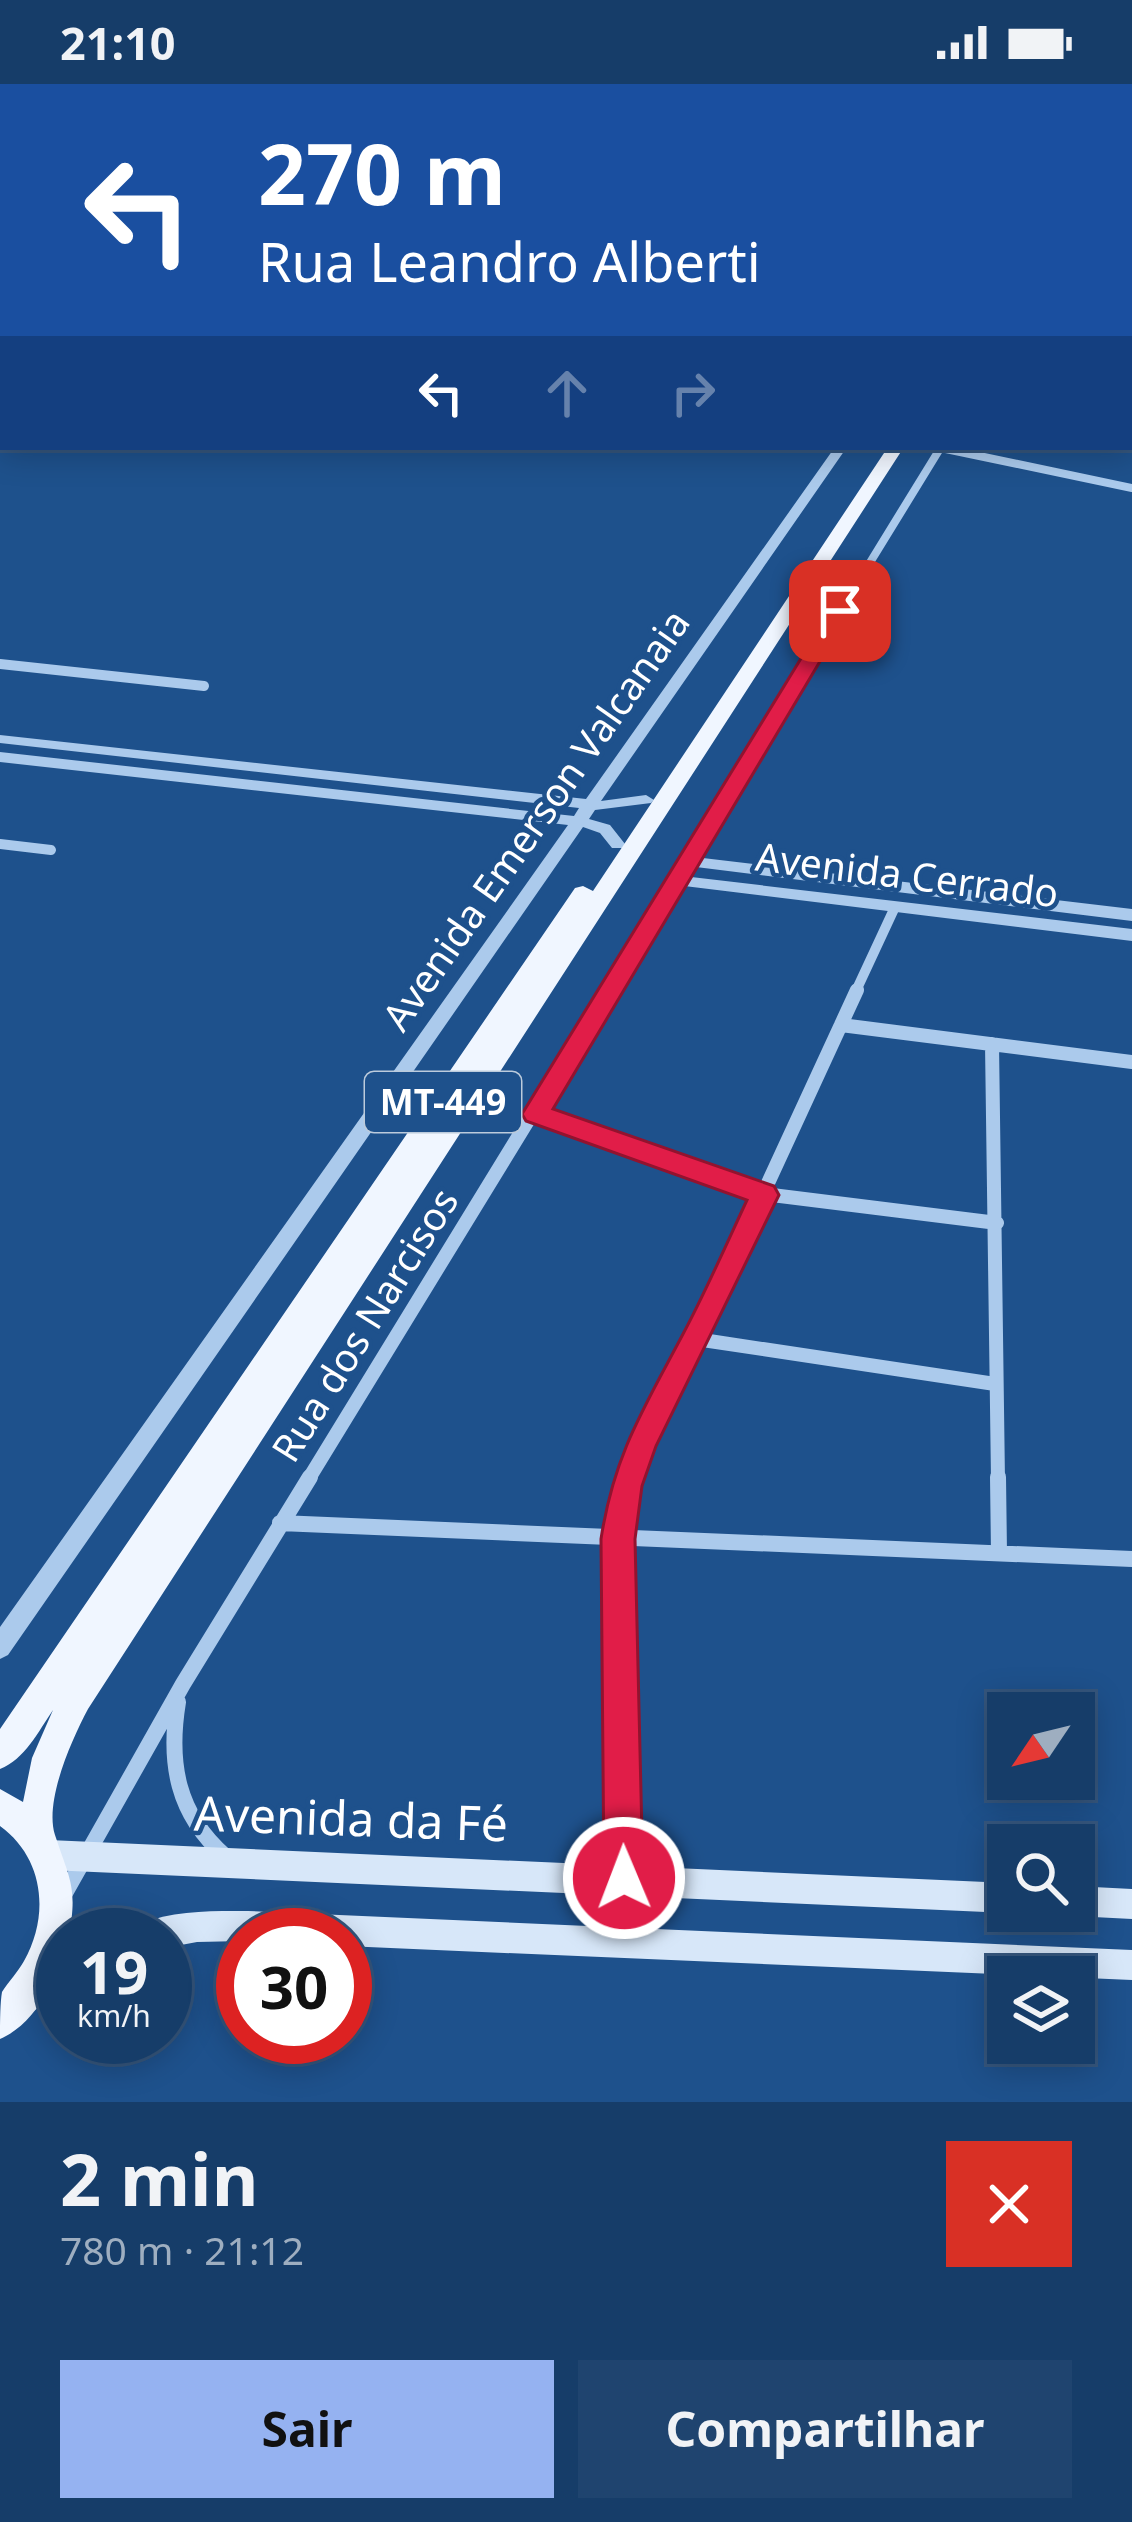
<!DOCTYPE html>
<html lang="pt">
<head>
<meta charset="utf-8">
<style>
	:root { --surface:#163d69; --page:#1f446f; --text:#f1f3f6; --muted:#9eaec0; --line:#35567d; --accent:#95b2f1 }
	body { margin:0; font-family:"Noto Sans",sans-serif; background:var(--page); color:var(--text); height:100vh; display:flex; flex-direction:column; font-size:45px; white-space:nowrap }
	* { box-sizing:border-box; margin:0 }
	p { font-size:39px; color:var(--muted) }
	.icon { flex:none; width:66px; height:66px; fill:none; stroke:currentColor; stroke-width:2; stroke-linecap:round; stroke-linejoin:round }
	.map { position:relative; height:2018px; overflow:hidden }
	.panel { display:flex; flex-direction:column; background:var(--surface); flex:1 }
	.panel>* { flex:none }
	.banner { position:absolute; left:0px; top:0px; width:1134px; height:366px; box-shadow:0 6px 30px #0003,0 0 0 3px var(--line); background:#1a4fa0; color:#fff; overflow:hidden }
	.needle { width:78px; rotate:235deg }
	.buttons { position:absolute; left:987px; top:1608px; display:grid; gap:24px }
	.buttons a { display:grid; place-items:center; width:108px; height:108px; border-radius:0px; background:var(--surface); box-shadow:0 6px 30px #0003,0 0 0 3px var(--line); font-size:60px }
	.speed { position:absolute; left:36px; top:1824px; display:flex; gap:24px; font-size:60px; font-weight:700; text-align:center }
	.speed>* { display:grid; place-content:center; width:156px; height:156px; border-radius:50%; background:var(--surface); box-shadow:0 6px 30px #0003,0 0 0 3px var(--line); line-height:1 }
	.speed small { font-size:30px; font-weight:400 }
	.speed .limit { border:18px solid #d22; background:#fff; color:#111 }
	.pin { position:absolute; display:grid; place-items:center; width:102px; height:102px; color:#fff; margin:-51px; border-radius:24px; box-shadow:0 6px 18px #0006 }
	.me { position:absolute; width:132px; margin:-66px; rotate:359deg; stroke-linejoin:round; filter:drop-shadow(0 0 9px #0008) }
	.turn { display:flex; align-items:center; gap:42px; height:252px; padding:0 60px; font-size:54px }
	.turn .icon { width:156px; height:156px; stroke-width:2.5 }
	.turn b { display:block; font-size:84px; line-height:102px }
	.lanes { display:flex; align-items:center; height:114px; padding:0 60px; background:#0003; justify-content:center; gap:60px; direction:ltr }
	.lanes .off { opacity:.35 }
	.round { display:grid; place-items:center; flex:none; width:126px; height:126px; border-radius:0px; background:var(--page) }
	.head { display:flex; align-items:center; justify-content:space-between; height:204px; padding:0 60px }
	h1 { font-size:72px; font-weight:700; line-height:90px }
	.action { display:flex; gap:24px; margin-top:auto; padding:24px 60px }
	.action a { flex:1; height:138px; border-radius:0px; background:var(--accent); color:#111; font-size:48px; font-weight:700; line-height:138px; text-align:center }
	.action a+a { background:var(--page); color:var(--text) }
	.status { display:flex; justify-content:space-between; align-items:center; height:84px; padding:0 60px; background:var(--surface); direction:ltr }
	.status svg { height:33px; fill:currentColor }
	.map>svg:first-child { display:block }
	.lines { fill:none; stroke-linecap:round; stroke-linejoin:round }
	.minor-far3 { stroke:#abcaec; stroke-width:8 }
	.minor-far2 { stroke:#abcaec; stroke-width:10 }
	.minor-far1 { stroke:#abcaec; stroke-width:14 }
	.minor { stroke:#abcaec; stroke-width:16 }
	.tertiary { fill:#abcaec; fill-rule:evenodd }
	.secondary { fill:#d7e7f9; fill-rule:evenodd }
	.primary { fill:#f0f6ff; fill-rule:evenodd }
	.route { fill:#e11d48; stroke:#92132f; stroke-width:3 }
	.labels { text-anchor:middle; stroke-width:9; stroke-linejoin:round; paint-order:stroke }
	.shield { fill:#1e518c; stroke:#bccbdc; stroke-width:3 }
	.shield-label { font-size:36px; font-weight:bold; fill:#fff }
	.street-label { font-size:39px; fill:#fff; stroke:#1e518c }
	.near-street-label { font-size:48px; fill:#fff; stroke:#1e518c }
</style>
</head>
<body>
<div class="status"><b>21:10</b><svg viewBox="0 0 49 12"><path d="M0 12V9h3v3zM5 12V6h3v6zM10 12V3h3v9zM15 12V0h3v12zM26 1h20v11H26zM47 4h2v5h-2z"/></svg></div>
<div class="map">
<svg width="1132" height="2018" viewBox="0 0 1132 2018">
	<rect width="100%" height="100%" fill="#1e518c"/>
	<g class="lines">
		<!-- minor-far3 -->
		<path class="minor-far3" d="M941 364 1132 404
			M839 529 941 363"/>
		<!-- minor-far2 -->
		<path class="minor-far2" d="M0 580 204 602
			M0 760 51 766
			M606 909 841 526
			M855 909 895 823"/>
		<!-- minor-far1 -->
		<path class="minor-far1" d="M841 941 1132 978
			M992 960 998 1396
			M536 1030 764 1110 997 1139
			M696 1255 995 1300
			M308 1396 608 906
			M629 1396 631 1382 696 1255 857 906"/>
		<!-- minor -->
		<path class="minor" d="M998 1393 999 1469
			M280 1439 1132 1475
			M178 1618C168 1679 177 1730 225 1772
			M624 1793 618 1455 629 1393
			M65 1809 183 1600 310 1393"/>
		<!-- tertiary -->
		<path class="tertiary" d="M219 0H228L226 3H217Z
			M481 0H528L542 3H495Z
			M572 0H616L629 3H585Z
			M1131 27H1132V33H1131Z
			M0 182 3 183V189L0 188Z
			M3 258V266L0 267V259Z
			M835 363H847L601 717 646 711 654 716 651 719 595 726 589 735 610 741 625 760 622 764H612L600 749 583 743 8 1571 0 1575V1543L568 741 0 678V668L574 732 579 724 0 659V651L586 715Z
			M686 772 1132 825V837L680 781 678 777 680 773Z
			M674 791 1132 845V857L668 800 666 796Z"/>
		<!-- secondary -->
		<path class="secondary" d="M49 1756 1008 1799V1827H1013L1008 1829 49 1786 38 1782 34 1771 38 1760Z
			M1074 1802 1132 1805V1835L1074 1832 1063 1828 1074 1827Z
			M248 1827 1132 1866V1896L345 1862V1851H243V1857L197 1858 165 1864V1851H136L140 1840C174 1826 212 1827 248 1827Z
			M63 1874V1909L33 1927 22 1922 17 1911 22 1900Z"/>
		<!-- primary -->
		<path class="primary" d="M888 363H904L88 1625C72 1655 44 1717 55 1751 69 1794 78 1803 69 1851H63C63 1889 36 1940 0 1955 0 1942 0 1919 2 1908 8 1898 18 1888 24 1877 50 1831 44 1774 0 1742V1705L23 1718 32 1674 53 1626C38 1648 25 1675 0 1685V1645L575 804 583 802 593 807Z"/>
	</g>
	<!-- route -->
	<path class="route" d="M840 521 850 527 553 1025 774 1102 779 1111 656 1362 642 1402 635 1455 643 1794 637 1808 624 1813 610 1808 604 1794 601 1455C614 1370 644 1324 683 1250 706 1207 726 1161 747 1116L526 1037 522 1030 830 527Z"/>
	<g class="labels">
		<!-- shield labels -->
		<rect class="shield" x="365" y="988" width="156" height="60" rx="9"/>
		<g class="shield-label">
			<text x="443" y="1031">MT-449</text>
		</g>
		<!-- street labels -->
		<g class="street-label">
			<text transform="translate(536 736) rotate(-55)" y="14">Avenida Emerson Valcanaia</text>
			<text transform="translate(907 791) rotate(7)" y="14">Avenida Cerrado</text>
			<text transform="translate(365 1241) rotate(-58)" y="14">Rua dos Narcisos</text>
		</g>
		<!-- near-street labels -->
		<g class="near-street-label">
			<text transform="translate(351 1735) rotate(2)" y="17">Avenida da Fé</text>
		</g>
	</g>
</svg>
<div class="buttons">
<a><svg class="needle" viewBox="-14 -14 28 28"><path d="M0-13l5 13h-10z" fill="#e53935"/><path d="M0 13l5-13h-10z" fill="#9eaec0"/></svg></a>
<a><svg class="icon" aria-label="search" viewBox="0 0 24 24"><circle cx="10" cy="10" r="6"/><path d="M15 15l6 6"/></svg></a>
<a><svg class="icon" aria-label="layers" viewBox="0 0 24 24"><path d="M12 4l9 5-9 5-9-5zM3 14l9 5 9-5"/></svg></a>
</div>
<div class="speed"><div>19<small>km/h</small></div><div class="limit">30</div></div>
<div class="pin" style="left:840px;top:527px;background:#d93025"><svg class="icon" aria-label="arrive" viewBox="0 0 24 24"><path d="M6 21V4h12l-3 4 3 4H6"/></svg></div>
<svg class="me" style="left:624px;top:1794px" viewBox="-20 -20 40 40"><circle r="17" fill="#e11d48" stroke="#fff" stroke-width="3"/><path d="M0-11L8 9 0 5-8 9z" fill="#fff"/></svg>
<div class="banner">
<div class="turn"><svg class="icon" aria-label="left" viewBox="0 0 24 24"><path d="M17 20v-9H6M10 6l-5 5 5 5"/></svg><div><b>270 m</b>Rua Leandro Alberti</div></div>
<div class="lanes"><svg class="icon" aria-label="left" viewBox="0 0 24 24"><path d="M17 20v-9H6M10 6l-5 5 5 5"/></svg><svg class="icon off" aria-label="ahead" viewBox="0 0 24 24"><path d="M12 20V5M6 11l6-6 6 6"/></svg><svg class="icon off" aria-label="right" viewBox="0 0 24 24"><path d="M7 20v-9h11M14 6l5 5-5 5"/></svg></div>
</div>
</div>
<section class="panel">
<div class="head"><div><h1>2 min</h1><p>780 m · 21:12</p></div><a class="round" style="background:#d93025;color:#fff"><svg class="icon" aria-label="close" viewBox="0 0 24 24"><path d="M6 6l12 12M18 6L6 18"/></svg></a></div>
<div class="action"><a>Sair</a><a>Compartilhar</a></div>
</section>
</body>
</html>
